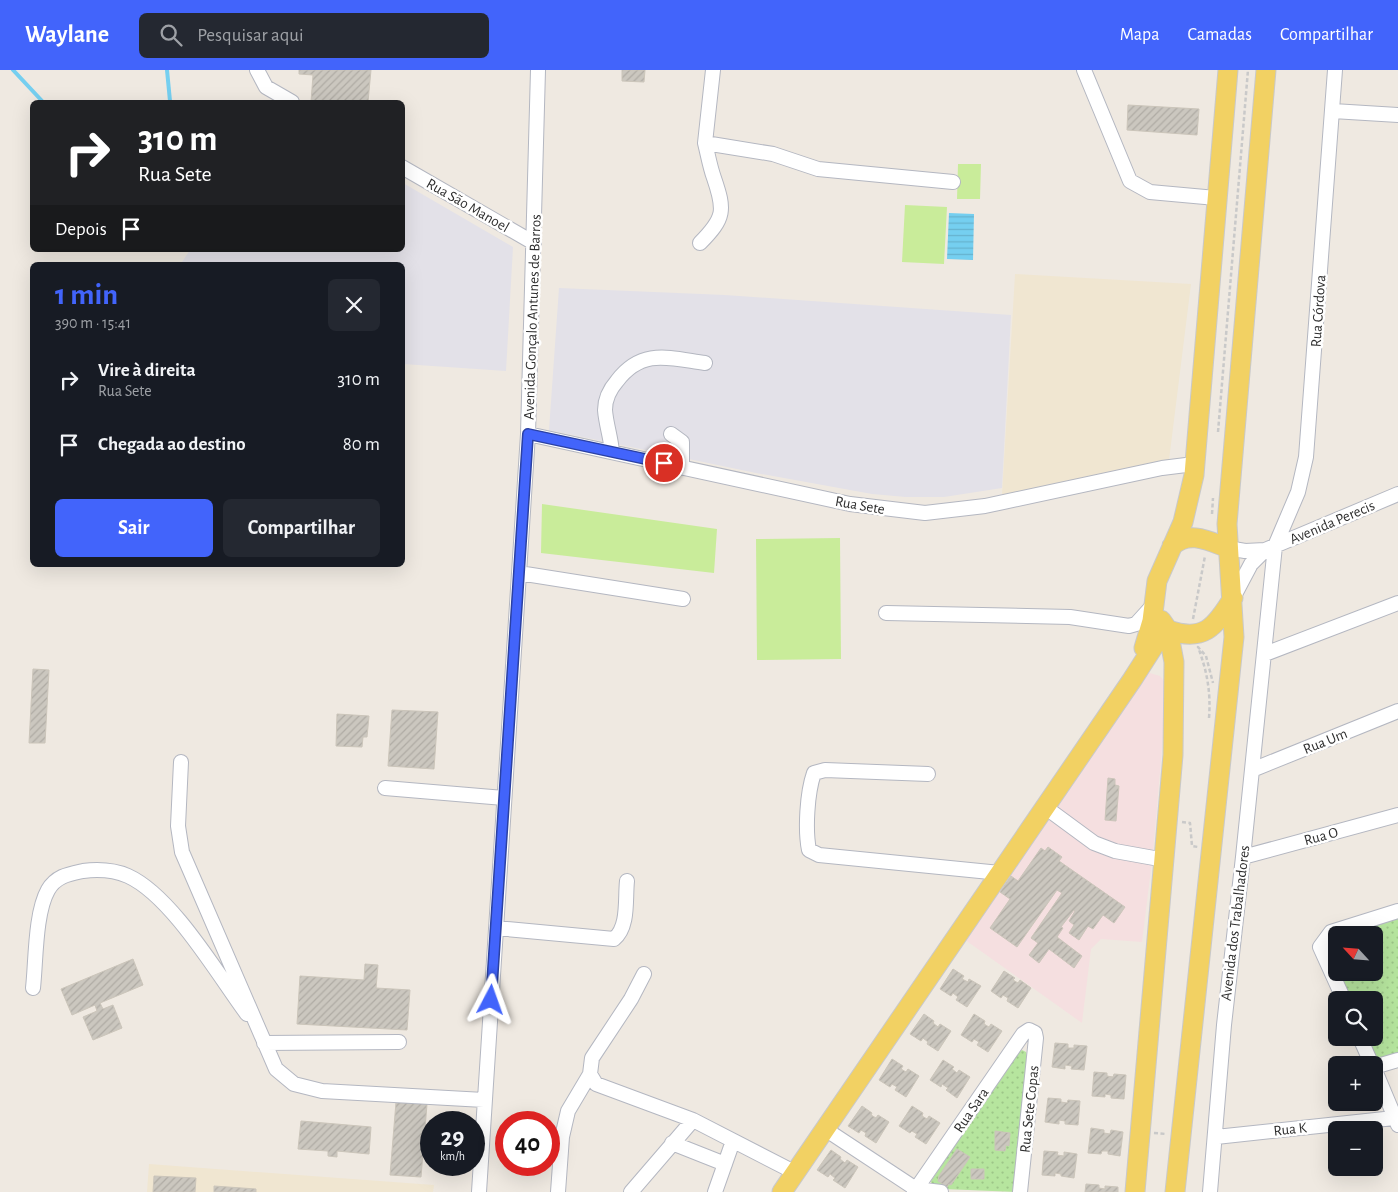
<!DOCTYPE html>
<html lang="pt">
<head>
<meta charset="utf-8">
<style>
	:root { --surface:#171b24; --page:#242831; --text:#f1f3f6; --muted:#9ea1a6; --accent:#4264fb }
	body { margin:0; font-family:"Alegreya Sans",sans-serif; background:var(--page); color:var(--text); height:100vh; display:flex; flex-direction:column; font-size:19px; white-space:nowrap }
	* { box-sizing:border-box; margin:0 }
	p { font-size:16px; color:var(--muted) }
	.icon { flex:none; width:28px; height:28px; fill:none; stroke:currentColor; stroke-width:2; stroke-linecap:round; stroke-linejoin:round }
	.map { position:relative; flex:1; overflow:hidden }
	.side { position:absolute; left:30px; top:192px; width:375px; height:305px; display:flex; flex-direction:column; background:var(--surface); border-radius:8px; box-shadow:0 5px 20px #0002 }
	.side>* { flex:none }
	.guide { position:absolute; left:30px; top:30px; width:375px; height:152px; border-radius:8px; box-shadow:0 5px 20px #0002; background:#202124; color:#fff; overflow:hidden }
	.needle { width:32px; rotate:296deg }
	.controls { position:absolute; left:1328px; top:856px; display:grid; gap:10px }
	.controls a { display:grid; place-items:center; width:55px; height:55px; border-radius:8px; background:var(--surface); box-shadow:0 5px 20px #0002; font-size:25px }
	.speed { position:absolute; left:420px; top:1041px; display:flex; gap:10px; font-size:25px; font-weight:700; text-align:center }
	.speed>* { display:grid; place-content:center; width:65px; height:65px; border-radius:50%; background:var(--surface); box-shadow:0 5px 20px #0002; line-height:1 }
	.speed small { font-size:12px; font-weight:400 }
	.speed .limit { border:8px solid #d22; background:#fff; color:#111 }
	.pin { position:absolute; display:grid; place-items:center; width:42px; height:42px; color:#fff; margin:-21px; border:2px solid #fff; border-radius:50%; box-shadow:0 1px 5px #0007 }
	.me { position:absolute; width:55px; margin:-28px; rotate:4deg; stroke-linejoin:round; filter:drop-shadow(0 0 4px #0008) }
	.turn { display:flex; align-items:center; gap:18px; height:105px; padding:0 25px; font-size:22px }
	.turn .icon { width:65px; height:65px; stroke-width:2.5 }
	.turn b { display:block; font-size:35px; line-height:42px }
	.then { display:flex; align-items:center; height:48px; padding:0 25px; background:#0003; gap:10px; font-size:19px }
	.round { display:grid; place-items:center; flex:none; width:52px; height:52px; border-radius:8px; background:var(--page) }
	.head { display:flex; align-items:center; justify-content:space-between; height:85px; padding:0 25px }
	h1 { font-size:30px; font-weight:600; line-height:38px; color:var(--accent) }
	.button { display:flex; gap:10px; margin-top:auto; padding:10px 25px }
	.button a { flex:1; height:58px; border-radius:8px; background:var(--accent); color:#fff; font-size:20px; font-weight:600; line-height:58px; text-align:center }
	.button a+a { background:var(--page); color:var(--text) }
	ul { padding:0; list-style:none }
	li { display:flex; align-items:center; gap:15px; height:65px; padding:0 25px }
	li div { flex:1 }
	li b { display:block; font-size:19px }
	li em { font-style:normal }
	header { display:flex; align-items:center; gap:30px; box-sizing:border-box; height:70px; padding:0 25px; background:var(--accent); color:#fff }
	header strong { font-size:24px }
	nav { display:flex; gap:28px; margin-inline-start:auto; font-size:18px }
	.search { width:350px; height:45px; background:var(--page); display:flex; align-items:center; gap:12px; box-sizing:border-box; padding:0 18px; border-radius:8px; color:var(--muted); font-size:19px }
	.map>svg:first-child { display:block }
	.industrial { fill:#e3e1e8 }
	.education { fill:#f0e6d1 }
	.medical { fill:#f5dfe0 }
	.park { fill:url(#park-dots) }
	.pitch { fill:#c9ec9a }
	.water { fill:url(#water-rules) }
	.lines { fill:none; stroke-linecap:round; stroke-linejoin:round }
	.stream { stroke:#75cff0; stroke-width:4 }
	.building { fill:url(#building-hatch); stroke:#cbc5ba }
	.minor-casing { stroke:#b4b7c1; stroke-width:16 }
	.major-casing { stroke:#c9c9c9; stroke-width:21 }
	.path { stroke:#c9c9c9; stroke-width:2.5; stroke-dasharray:4 2.5; stroke-linecap:butt }
	.minor { stroke:#fff; stroke-width:14 }
	.major { stroke:#f2d163; stroke-width:19 }
	.route-casing { stroke:#2b41a3; stroke-width:12 }
	.route { stroke:#4264fb; stroke-width:9 }
	.labels { text-anchor:middle; stroke-width:5; stroke-linejoin:round; paint-order:stroke }
	.street-label { font-size:15px; fill:#2e2e2e; stroke:#fff }
</style>
</head>
<body>
<header>
<strong>Waylane</strong>
<div class="search"><svg class="icon" aria-label="search" viewBox="0 0 24 24"><circle cx="10" cy="10" r="6"/><path d="M15 15l6 6"/></svg>Pesquisar aqui</div>
<nav><a>Mapa</a><a>Camadas</a><a>Compartilhar</a></nav>
</header>
<div class="map">
<svg width="1398" height="1122" viewBox="0 0 1398 1122">
	<defs>
		<pattern id="park-dots" width="8" height="8" patternUnits="userSpaceOnUse" patternTransform="scale(1.25)"><rect width="8" height="8" fill="#b6e59e"/><path d="M2 2h.1M6 6h.1" fill="none" stroke="#9dc588" stroke-width="1.8" stroke-linecap="round"/></pattern>
		<pattern id="water-rules" width="6" height="5" patternUnits="userSpaceOnUse" patternTransform="scale(1.25)"><rect width="6" height="5" fill="#75cff0"/><path d="M0 2.5h6" fill="none" stroke="#66b2ce"/></pattern>
		<pattern id="building-hatch" width="6" height="6" patternUnits="userSpaceOnUse" patternTransform="scale(1.25)"><rect width="6" height="6" fill="#cbc7bf"/><path d="M-1 1l2-2M0 6l6-6M5 7l2-2" fill="none" stroke="#afaba4"/></pattern>
	</defs>
	<rect width="100%" height="100%" fill="#efe9e1"/>
	<!-- industrial -->
	<path class="industrial" d="M403 113 513 177 506 301 403 294 402 195H180L190 180H402Z
		M559 218 725 225 1011 245 1002 418 944 427H906L872 424 756 403 549 360Z"/>
	<!-- education -->
	<path class="education" d="M1015 204 1191 214 1169 390 1002 425Z
		M149 1094 434 1115 433 1122H147Z"/>
	<!-- medical -->
	<path class="medical" d="M1143 601 1160 606 1164 611 1167 620 1153 783 1142 872 1101 869 1091 879 1082 953 961 867Z"/>
	<!-- park -->
	<path class="park" d="M1398 847V987L1376 992 1365 968H1374V930H1348L1327 883 1336 867V902H1374V865H1343Z
		M1022 980 1026 982 1027 986 1017 1122 943 1119 932 1116 931 1111 1018 982Z"/>
	<!-- pitch -->
	<path class="pitch" d="M958 94H981L980 129H957Z
		M905 135 947 137 944 194 902 192Z
		M542 434 717 459 714 503 541 483Z
		M840 468 841 589 757 590 756 469Z"/>
	<!-- water -->
	<path class="water" d="M949 143 974 144 973 190 947 189Z"/>
	<g class="lines">
		<!-- stream -->
		<path class="stream" d="M13 0 43 32
			M167 0 170 31"/>
	</g>
	<!-- building -->
	<path class="building" d="M299 0H371L368 32H311L313 5 299 4Z
		M622 0H645L644 12 622 11Z
		M1128 35 1199 39 1197 65 1127 60Z
		M33 599 49 600 45 673H29Z
		M392 640 438 642 434 699 388 696Z
		M337 644 369 646 367 667H363L362 677 336 676Z
		M1108 708 1115 709V715L1119 716 1116 751 1105 750Z
		M1048 777 1062 787 1059 791 1125 837 1114 853 1103 845 1093 859 1088 856 1079 870 1069 863 1074 855 1069 851 1075 841 1074 840 1061 857 1063 858 1057 867 1082 886 1074 898 1049 879 1039 893 1029 885 1038 873 1031 868 1062 823 1057 820 1017 877 990 858 1010 829 1000 822 1011 806 1018 811 1041 778 1045 781Z
		M133 889 143 915 100 933 103 939 113 935 122 958 93 970 83 947 97 941 95 935 72 945 61 919Z
		M365 894 378 895 376 918 410 920 407 960 297 954 300 906 364 910Z
		M953 899 964 906 962 909 968 912 969 909 981 916 967 937 956 930 958 927 953 923 951 926 940 919Z
		M1004 901 1015 908 1013 910 1018 913 1020 910 1031 918 1018 938 1007 931 1008 928 1003 925 1001 928 991 921Z
		M924 944 934 951 933 953 938 957 940 954 951 961 938 981 927 974 928 972 923 968 921 971 910 964Z
		M974 944 985 951 984 954 989 957 991 954 1002 961 988 982 977 975 979 972 974 969 972 972 961 965Z
		M1055 973 1068 974V978H1074V975L1087 976 1084 1000 1071 999 1072 996 1065 995V999L1052 997Z
		M892 989 903 996 901 999 906 1002 908 999 919 1006 906 1027 895 1020 897 1017 892 1014 890 1017 879 1010Z
		M943 990 954 997 952 999 957 1003 959 1000 970 1007 957 1028 946 1020 948 1018 942 1014 941 1017 930 1010Z
		M1094 1002 1107 1003V1006L1113 1007 1114 1004 1126 1005 1124 1029 1111 1028V1025L1105 1024V1027L1092 1026Z
		M397 1020 428 1022 421 1107 390 1105Z
		M1048 1028 1061 1029V1032L1067 1033 1068 1030 1080 1031 1078 1055 1065 1054V1051L1059 1050V1054L1045 1052Z
		M862 1036 872 1043 871 1045 876 1048 878 1045 889 1052 876 1073 865 1066 866 1063 861 1060 859 1063 848 1056Z
		M912 1036 923 1043 922 1046 927 1049 929 1046 940 1053 926 1074 915 1067 917 1064 912 1061 910 1063 899 1056Z
		M301 1051 371 1057 369 1084 337 1081V1087L328 1086V1081L298 1079Z
		M1091 1058 1104 1060V1063L1110 1064 1111 1060 1123 1062 1120 1086 1108 1084V1081H1102L1101 1084 1088 1083Z
		M995 1061 1010 1063 1009 1076 1006 1075 1005 1081 995 1080Z
		M957 1079 970 1087 951 1115 949 1114 947 1117 938 1111 939 1106Z
		M831 1080 841 1087 840 1089 845 1093 847 1090 858 1097 845 1118 833 1110 835 1108 830 1104 828 1107 817 1100Z
		M1044 1081 1058 1082 1057 1085 1064 1086V1082L1077 1084 1074 1108 1061 1106V1104L1055 1103V1106L1042 1105Z
		M971 1099H984V1109H971Z
		M154 1106 196 1108 195 1122H153Z
		M1086 1114 1099 1115V1118L1105 1119V1116L1118 1117V1122H1085Z
		M214 1116 256 1119V1122H214Z"/>
	<g class="lines">
		<defs>
			<path id="minor" d="M257 0 266 17 292 32
				M713 0 705 73 773 84 818 99 953 112
				M1084 0 1130 111 1150 122 1216 128
				M1333 41 1398 45
				M402 97 534 173
				M700 173C725 148 725 140 714 108 710 97 708 85 705 73
				M528 364 850 434 925 443 985 436 1162 398 1194 394
				M671 364 682 372V397
				M612 382C611 368 606 354 605 340 605 329 610 319 617 311 642 278 669 288 705 293
				M1228 478 1245 481 1265 480 1398 424
				M519 503 683 529
				M1233 528 1251 494 1265 480
				M886 543 1070 547 1129 556 1136 554 1155 533
				M1265 584 1398 533
				M181 692 178 756 182 782 276 999 294 1014 322 1021 484 1030
				M1252 700 1398 641
				M928 704 825 700 814 703C807 723 805 760 809 780L819 785 1000 803
				M385 718 504 728
				M1045 737 1094 773 1115 781 1165 790
				M1243 787 1398 745
				M496 858 614 869C629 857 625 829 627 811
				M644 904 631 929 592 988 590 1004 596 1014 693 1050 796 1103
				M33 918C36 891 35 843 48 820 56 806 69 804 83 801 99 799 114 800 128 806 172 826 218 905 247 944
				M1344 930 1320 877 1331 862 1398 841
				M1360 968 1372 995
				M264 973 399 972
				M1374 997 1398 990
				M1374 998 1398 1055
				M825 1059 916 1119 941 1122
				M1216 1067 1394 1048
				M672 1073 725 1094
				M479 1122 528 364 538 0
				M558 1122 562 1067 568 1041 590 1004
				M631 1122 693 1050
				M715 1122 733 1071
				M914 1122 1023 964 1029 960 1035 963 1036 968 1020 1122
				M1210 1122 1224 955 1243 787 1275 476 1298 422 1306 387 1335 0"/>
			<path id="major" d="M1172 476C1189 460 1209 471 1228 478
				M1168 560C1203 572 1215 558 1233 528
				M1144 578 1152 551 1157 511 1183 452 1194 405 1228 0
				M782 1122 1132 610 1166 557
				M1135 1122 1173 685 1174 592 1168 560 1161 550
				M1175 1122 1234 567 1227 454 1266 0"/>
		</defs>
		<!-- minor casing -->
		<use href="#minor" class="minor-casing"/>
		<!-- major casing -->
		<use href="#major" class="major-casing"/>
		<!-- path -->
		<path class="path" d="M1218 362 1248 0
			M1212 444 1213 428
			M1193 549 1205 486
			M1209 648C1211 622 1207 601 1198 577L1206 586 1213 613
			M1182 752 1190 753 1192 776 1198 777
			M1154 1063 1166 1064"/>
		<!-- minor -->
		<use href="#minor" class="minor"/>
		<!-- major -->
		<use href="#major" class="major"/>
	</g>
	<g class="lines">
		<defs>
			<path id="route" d="M491 930 528 364 664 393"/>
		</defs>
		<!-- route casing -->
		<use href="#route" class="route-casing"/>
		<!-- route -->
		<use href="#route" class="route"/>
	</g>
	<g class="labels">
		<!-- street labels -->
		<g class="street-label">
			<text transform="translate(468 135) rotate(30)" y="5">Rua São Manoel</text>
			<text transform="translate(1318 241) rotate(-86)" y="5">Rua Córdova</text>
			<text transform="translate(532 247) rotate(-88)" y="5">Avenida Gonçalo Antunes de Barros</text>
			<text transform="translate(860 435) rotate(10)" y="5">Rua Sete</text>
			<text transform="translate(1332 452) rotate(-23)" y="5">Avenida Perecis</text>
			<text transform="translate(1325 671) rotate(-22)" y="5">Rua Um</text>
			<text transform="translate(1321 766) rotate(-15)" y="5">Rua O</text>
			<text transform="translate(1235 853) rotate(-83)" y="5">Avenida dos Trabalhadores</text>
			<text transform="translate(1029 1039) rotate(-84)" y="5">Rua Sete Copas</text>
			<text transform="translate(971 1040) rotate(-56)" y="5">Rua Sara</text>
			<text transform="translate(1290 1059) rotate(-6)" y="5">Rua K</text>
		</g>
	</g>
</svg>
<div class="controls">
<a><svg class="needle" viewBox="-14 -14 28 28"><path d="M0-13l5 13h-10z" fill="#e53935"/><path d="M0 13l5-13h-10z" fill="#9ea1a6"/></svg></a>
<a><svg class="icon" aria-label="search" viewBox="0 0 24 24"><circle cx="10" cy="10" r="6"/><path d="M15 15l6 6"/></svg></a>
<a>+</a>
<a>−</a>
</div>
<div class="speed"><div>29<small>km/h</small></div><div class="limit">40</div></div>
<div class="pin" style="left:664px;top:393px;background:#d93025"><svg class="icon" aria-label="arrive" viewBox="0 0 24 24"><path d="M6 21V4h12l-3 4 3 4H6"/></svg></div>
<svg class="me" style="left:491px;top:930px" viewBox="-20 -20 40 40"><path d="M0-17L14 15 0 8-14 15z" fill="#4264fb" stroke="#fff" stroke-width="4"/></svg>
<div class="guide">
<div class="turn"><svg class="icon" aria-label="right" viewBox="0 0 24 24"><path d="M7 20v-9h11M14 6l5 5-5 5"/></svg><div><b>310 m</b>Rua Sete</div></div>
<div class="then">Depois<svg class="icon" aria-label="arrive" viewBox="0 0 24 24"><path d="M6 21V4h12l-3 4 3 4H6"/></svg></div>
</div>
<section class="side">
<div class="head"><div><h1>1 min</h1><p>390 m · 15:41</p></div><a class="round"><svg class="icon" aria-label="close" viewBox="0 0 24 24"><path d="M6 6l12 12M18 6L6 18"/></svg></a></div>
<ul>
<li><svg class="icon" aria-label="right" viewBox="0 0 24 24"><path d="M7 20v-9h11M14 6l5 5-5 5"/></svg><div><b>Vire à direita</b><p>Rua Sete</p></div><em>310 m</em></li>
<li><svg class="icon" aria-label="arrive" viewBox="0 0 24 24"><path d="M6 21V4h12l-3 4 3 4H6"/></svg><div><b>Chegada ao destino</b></div><em>80 m</em></li>
</ul>
<div class="button"><a>Sair</a><a>Compartilhar</a></div>
</section>
</div>
</body>
</html>
